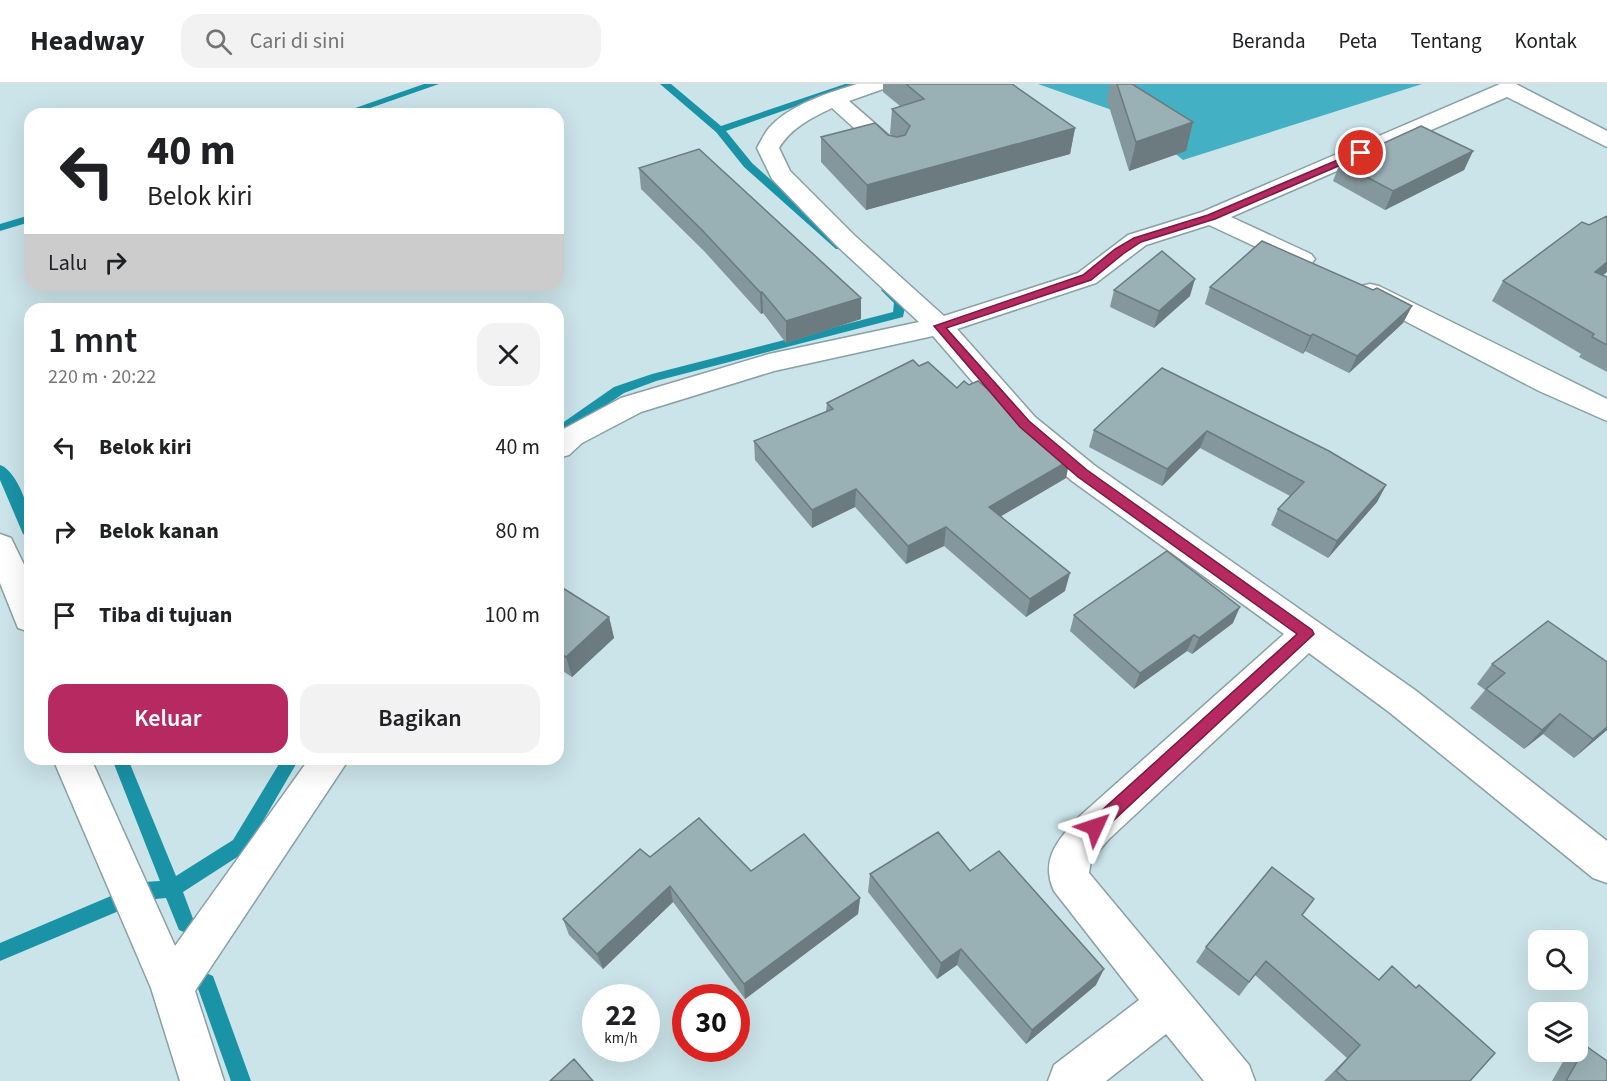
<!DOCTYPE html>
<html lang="id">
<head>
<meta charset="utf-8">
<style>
	:root { --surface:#fff; --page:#f2f2f2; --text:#202124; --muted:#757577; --line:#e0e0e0; --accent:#b62961 }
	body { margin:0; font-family:"Source Sans 3",sans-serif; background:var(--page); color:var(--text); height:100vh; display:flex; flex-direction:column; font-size:22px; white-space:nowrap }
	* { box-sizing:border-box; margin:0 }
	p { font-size:20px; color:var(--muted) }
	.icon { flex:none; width:33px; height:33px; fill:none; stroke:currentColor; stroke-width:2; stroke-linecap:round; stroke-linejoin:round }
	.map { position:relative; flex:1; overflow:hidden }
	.sheet { position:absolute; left:24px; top:219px; width:540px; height:462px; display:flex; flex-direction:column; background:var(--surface); border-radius:18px; box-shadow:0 6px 24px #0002 }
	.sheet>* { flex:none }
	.hud { position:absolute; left:24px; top:24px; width:540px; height:183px; border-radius:18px; box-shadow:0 6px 24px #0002; background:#fff; color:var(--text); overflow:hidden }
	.controls { position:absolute; left:1528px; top:846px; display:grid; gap:12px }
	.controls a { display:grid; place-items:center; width:60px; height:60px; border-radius:12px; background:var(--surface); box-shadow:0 6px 24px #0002; font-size:30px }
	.speed { position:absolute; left:582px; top:900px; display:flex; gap:12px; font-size:30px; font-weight:700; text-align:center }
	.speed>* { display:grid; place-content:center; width:78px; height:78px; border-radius:50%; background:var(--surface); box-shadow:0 6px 24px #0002; line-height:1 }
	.speed small { font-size:15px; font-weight:400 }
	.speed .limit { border:9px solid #d22; background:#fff; color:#111 }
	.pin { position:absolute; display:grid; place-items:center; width:51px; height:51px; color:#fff; margin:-26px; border:3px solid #fff; border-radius:50%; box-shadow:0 2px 6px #0007 }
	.me { position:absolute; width:66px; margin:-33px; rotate:48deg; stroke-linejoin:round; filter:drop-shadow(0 0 4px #0008) }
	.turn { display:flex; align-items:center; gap:21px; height:126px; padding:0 24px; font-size:27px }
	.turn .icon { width:78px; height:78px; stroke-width:2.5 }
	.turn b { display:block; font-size:42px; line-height:51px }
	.then { display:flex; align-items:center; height:57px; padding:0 24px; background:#0003; gap:12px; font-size:22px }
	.round { display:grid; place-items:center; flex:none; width:63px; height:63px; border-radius:18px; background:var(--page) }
	.summary { display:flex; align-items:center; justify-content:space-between; height:102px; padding:0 24px }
	h1 { font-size:36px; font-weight:600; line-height:45px }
	.primary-button { display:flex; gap:12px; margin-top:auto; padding:12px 24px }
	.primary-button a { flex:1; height:69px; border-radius:18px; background:var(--accent); color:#fff; font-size:24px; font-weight:600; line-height:69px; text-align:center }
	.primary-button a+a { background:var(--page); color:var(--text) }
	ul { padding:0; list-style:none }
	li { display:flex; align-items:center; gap:18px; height:84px; padding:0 24px }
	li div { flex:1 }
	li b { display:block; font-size:22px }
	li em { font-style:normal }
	header { display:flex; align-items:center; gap:36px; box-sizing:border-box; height:84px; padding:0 30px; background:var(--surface); border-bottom:2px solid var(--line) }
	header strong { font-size:28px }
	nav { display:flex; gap:33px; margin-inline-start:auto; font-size:21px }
	.search { width:420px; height:54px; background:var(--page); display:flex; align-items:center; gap:15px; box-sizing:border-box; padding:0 21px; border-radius:18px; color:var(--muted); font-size:22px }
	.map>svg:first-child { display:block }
	.forest { fill:#43b0c4 }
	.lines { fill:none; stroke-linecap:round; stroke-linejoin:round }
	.stream { fill:#1a93a7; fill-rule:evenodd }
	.minor-casing { stroke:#89a0a5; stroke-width:3 }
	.minor { fill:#fff; fill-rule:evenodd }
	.wall { fill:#84979c }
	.shaded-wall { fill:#6b7b7f }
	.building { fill:#99b0b5; stroke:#6b7b7f; stroke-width:1.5 }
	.route { fill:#b62961; stroke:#761b3f; stroke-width:1.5 }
</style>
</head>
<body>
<header>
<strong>Headway</strong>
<div class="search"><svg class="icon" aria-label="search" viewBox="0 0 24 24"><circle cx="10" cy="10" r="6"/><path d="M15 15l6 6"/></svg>Cari di sini</div>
<nav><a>Beranda</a><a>Peta</a><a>Tentang</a><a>Kontak</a></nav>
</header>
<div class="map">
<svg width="1607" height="997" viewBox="0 0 1607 997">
	<rect width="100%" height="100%" fill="#cbe4e9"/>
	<!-- forest -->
	<path class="forest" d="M1038 0H1422L1183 76 1129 32Z"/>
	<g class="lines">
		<!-- stream -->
		<path class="stream" d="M424 0H439L353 30H338Z
			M660 0H671L721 42 845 0H859L726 47 752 79 844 161V165H836L744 83 716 48Z
			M30 131V138L0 147V140Z
			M887 202 891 203 906 218 903 233 656 297 624 309 558 354V342L614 303 652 290 893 228 894 219 881 206Z
			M0 381C15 386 26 416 30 431 31 438 30 448 30 455L23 450 0 396Z
			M112 675H128L176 792 233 756 282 675H299L245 768 183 808 195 840 193 846 186 849 179 846 166 814 145 816 0 877V859L144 798 160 797Z
			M206 889 213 892 251 997H231L196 899 199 892Z"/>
		<defs>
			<path id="minor" d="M857 0H890L886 4 849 17 903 64 906 69 903 74 895 76 887 74 832 24C811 34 791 44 779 64L790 87 854 151 944 232 1078 189 1128 151 1202 128 1500 0H1516L1607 47V63L1507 13 1231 133 1311 170 1315 175 1311 180 1302 183 1293 180 1209 141 1146 161 1096 199 957 245 1035 333 1094 381 1415 606 1607 757V799L1593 794 1389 628 1309 569 1109 755 1091 776 1089 789 1249 981 1255 997H1204L1166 950 1106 997H1048L1054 981 1139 916 1054 807C1039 775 1060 753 1081 731L1284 550 1072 397 1015 347 933 252 774 287 641 328 582 359 569 371 558 374V348L621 314 769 270 919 238 836 161 772 95 757 64C761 57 764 50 769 44 790 20 829 9 857 0Z
				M1370 200 1379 202 1607 315V337L1539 307 1361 214 1357 208 1361 202Z
				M0 450 11 454 30 493V548L18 544 0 499Z
				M53 675H91L175 862 309 675H349L195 907 224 997H180L151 904Z"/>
		</defs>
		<!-- minor casing -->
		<use href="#minor" class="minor-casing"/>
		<!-- minor -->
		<use href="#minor" class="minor"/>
	</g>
	<!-- wall -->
	<path class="wall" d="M883 0H1012L1075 44 1070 70 866 126 821 78V53L888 51H892L890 50 892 25 900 22 883 8Z
		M1110 0H1132L1193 38 1186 67 1129 87 1107 16Z
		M1473 67 1464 86 1385 126 1333 97 1340 79Z
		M639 84 861 235 786 259 763 229 761 230 704 167 641 105Z
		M1603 191 1607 193V288L1579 273 1581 270 1492 217 1503 197Z
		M1210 203 1373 206 1412 222 1403 239 1349 289 1305 267 1303 270 1205 220Z
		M1114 206 1190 212 1154 244 1110 223Z
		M919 282 957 304 1066 394 1001 432 1065 507 1026 533 944 462 906 480 855 423 812 444 755 376 754 357 826 327 827 319Z
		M1162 284 1386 401 1377 418 1328 474 1271 441 1278 425 1290 412 1200 364 1162 402 1089 363 1094 346Z
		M558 501 609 533 614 554 572 593 558 584Z
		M1074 531 1233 539 1192 570 1187 567 1134 605 1070 547Z
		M1492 580 1607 646 1574 674 1543 650 1524 665 1470 624 1485 606 1477 600Z
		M650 773 751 787 860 814 858 830 745 915 673 818 603 885 569 851 563 835Z
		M970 787 1096 901 1026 960 957 881 937 895 868 808 870 790Z
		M1302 831 1378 896 1392 882 1470 997H1324L1347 974 1255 891 1239 912 1196 878 1206 863Z
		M1586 962 1607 997H1552L1564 976Z"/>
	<!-- shaded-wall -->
	<path class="shaded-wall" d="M1193 38 1186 67 1129 87 1136 58Z
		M1075 44 1070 70 866 126 867 101Z
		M1473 67 1464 86 1385 126 1393 107Z
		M1607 178V188L1583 207 1595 188Z
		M1195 195 1190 212 1154 244 1159 227Z
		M760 208H762L763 229 761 230Z
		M861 214V235L786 259V237Z
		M1412 222 1403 239 1349 289 1357 272Z
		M1313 250 1305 267 1303 270 1310 252Z
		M1207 347 1200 364 1162 402 1167 385Z
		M1070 376 1066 394 986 441 989 423Z
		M1386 401 1377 418 1328 474 1337 457Z
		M856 405 855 423 812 444V426Z
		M946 443 944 462 906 480 908 462Z
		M1070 489 1065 507 1026 533 1030 515Z
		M1240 523 1233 539 1192 570 1199 554Z
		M609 533 614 554 572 593 566 573Z
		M1194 551 1187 567 1134 605 1140 589Z
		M1560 630 1543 650 1524 665 1542 646Z
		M1607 643V646L1574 674 1593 655Z
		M670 802 673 818 603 885 597 870Z
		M860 814 858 830 745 915 744 900Z
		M961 865 957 881 937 895 941 879Z
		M1104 885 1096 901 1026 960 1032 946Z"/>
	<!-- building -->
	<path class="building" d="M906 0H1012L1075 44 867 101 821 53 875 39 888 51 897 53 905 51 910 42 892 25 924 15Z
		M1117 0H1132L1193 38 1136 58Z
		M1421 42 1473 67 1393 107 1340 79Z
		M699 65 861 214 786 237 762 208H760L702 146 639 84Z
		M1607 132V178L1595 188 1607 193V261L1592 253 1594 250 1503 197 1582 138 1589 141Z
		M1262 157 1373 206 1377 204 1412 222 1357 272 1313 250 1310 252 1210 203Z
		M1162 167 1195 195 1159 227 1114 206Z
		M913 276 919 282 928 278 957 304 964 297 969 301 978 297 1070 376 989 423 1070 489 1030 515 946 443 908 462 856 405 812 426 754 357 833 325 827 319Z
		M1162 284 1329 367 1386 401 1337 457 1278 425 1304 398 1207 347 1167 385 1094 346Z
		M1167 467 1240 523 1199 554 1194 551 1140 589 1074 531Z
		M558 501 609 533 566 573 558 568Z
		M1548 537 1607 578V643L1593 655 1560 630 1542 646 1486 605 1505 589 1492 580Z
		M699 734 751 787 804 750 860 814 744 900 670 802 597 870 563 835 640 765 650 773Z
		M938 748 970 787 999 767 1104 885 1032 946 961 865 941 879 870 790Z
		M1272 783 1314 815 1302 831 1379 896 1392 882 1416 904 1419 901 1495 969 1470 997H1347L1336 987 1360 961 1266 877 1249 898 1206 863Z
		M1586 962 1607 977V997H1566Z
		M574 975 593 997H550Z"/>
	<!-- route -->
	<path class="route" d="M1361 66 1366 69 1364 71 1215 135 1141 158 1123 170 1091 196 946 244 1029 337 1087 386 1312 546 1314 550 1101 748 1095 750 1089 748 1087 743 1089 738 1297 550 1078 393 1020 343 934 242 1083 191 1115 165 1134 154 1208 131Z"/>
</svg>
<div class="controls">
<a><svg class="icon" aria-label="search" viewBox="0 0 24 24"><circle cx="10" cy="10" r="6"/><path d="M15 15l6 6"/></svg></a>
<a><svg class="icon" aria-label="layers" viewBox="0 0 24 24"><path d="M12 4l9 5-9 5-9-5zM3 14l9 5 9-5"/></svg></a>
</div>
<div class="speed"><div>22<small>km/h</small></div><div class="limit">30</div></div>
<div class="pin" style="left:1361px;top:69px;background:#d93025"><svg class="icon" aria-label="arrive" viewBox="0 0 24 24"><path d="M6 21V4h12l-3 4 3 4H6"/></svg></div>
<svg class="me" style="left:1095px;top:743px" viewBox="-20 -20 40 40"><path d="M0-17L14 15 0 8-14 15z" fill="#b62961" stroke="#fff" stroke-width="4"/></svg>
<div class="hud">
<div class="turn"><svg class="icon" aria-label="left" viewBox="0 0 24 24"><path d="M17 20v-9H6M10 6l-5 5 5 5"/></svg><div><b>40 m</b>Belok kiri</div></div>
<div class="then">Lalu<svg class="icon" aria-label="right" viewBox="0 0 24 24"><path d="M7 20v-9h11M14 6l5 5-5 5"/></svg></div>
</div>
<section class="sheet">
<div class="summary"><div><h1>1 mnt</h1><p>220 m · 20:22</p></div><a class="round"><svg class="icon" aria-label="close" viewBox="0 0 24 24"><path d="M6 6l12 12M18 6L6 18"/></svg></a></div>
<ul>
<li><svg class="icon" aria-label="left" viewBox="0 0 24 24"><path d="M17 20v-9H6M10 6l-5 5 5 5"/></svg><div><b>Belok kiri</b></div><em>40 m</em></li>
<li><svg class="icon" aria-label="right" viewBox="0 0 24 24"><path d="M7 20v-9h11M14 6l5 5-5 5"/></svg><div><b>Belok kanan</b></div><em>80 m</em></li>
<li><svg class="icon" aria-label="arrive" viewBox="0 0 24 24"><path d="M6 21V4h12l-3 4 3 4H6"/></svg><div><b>Tiba di tujuan</b></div><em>100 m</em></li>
</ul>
<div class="primary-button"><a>Keluar</a><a>Bagikan</a></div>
</section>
</div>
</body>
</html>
